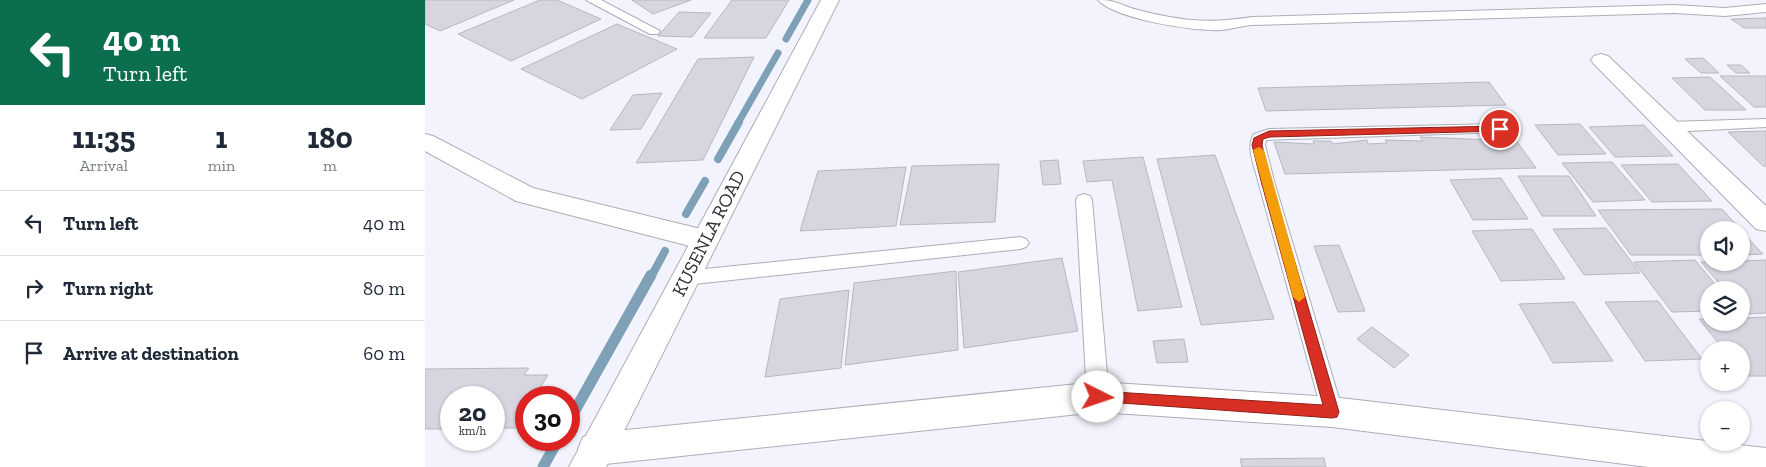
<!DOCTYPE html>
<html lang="en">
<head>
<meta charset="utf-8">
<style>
	:root { --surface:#fff; --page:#f6f6f7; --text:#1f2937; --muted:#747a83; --line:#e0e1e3 }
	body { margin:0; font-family:"Zilla Slab",serif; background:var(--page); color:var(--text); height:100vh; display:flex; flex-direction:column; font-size:19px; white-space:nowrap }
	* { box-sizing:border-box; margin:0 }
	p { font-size:16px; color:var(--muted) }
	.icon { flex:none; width:28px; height:28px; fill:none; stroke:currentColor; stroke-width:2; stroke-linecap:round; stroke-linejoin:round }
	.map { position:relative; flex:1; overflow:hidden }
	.side { display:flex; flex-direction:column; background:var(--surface); width:425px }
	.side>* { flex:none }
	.banner { background:#0b6e4f; color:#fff; overflow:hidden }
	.tools { position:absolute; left:1275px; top:221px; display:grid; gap:10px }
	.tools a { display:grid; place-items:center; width:50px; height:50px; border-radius:50%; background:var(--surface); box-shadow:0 1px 4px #0004; font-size:25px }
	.speed { position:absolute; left:15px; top:386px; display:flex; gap:10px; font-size:25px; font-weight:700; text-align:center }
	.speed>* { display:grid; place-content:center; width:65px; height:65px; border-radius:50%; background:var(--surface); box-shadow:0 1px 4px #0004; line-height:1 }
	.speed small { font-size:12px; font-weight:400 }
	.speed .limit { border:8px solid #d22; background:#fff; color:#111 }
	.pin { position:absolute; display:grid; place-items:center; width:42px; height:42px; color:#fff; margin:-21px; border:2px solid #fff; border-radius:50%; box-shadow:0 1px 5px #0007 }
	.me { position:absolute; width:55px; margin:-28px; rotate:94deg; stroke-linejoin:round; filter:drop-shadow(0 0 4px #0008) }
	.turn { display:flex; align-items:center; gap:18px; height:105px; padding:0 20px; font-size:22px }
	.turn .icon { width:65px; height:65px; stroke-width:2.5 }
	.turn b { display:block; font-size:35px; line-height:42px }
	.eta { display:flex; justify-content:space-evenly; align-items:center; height:85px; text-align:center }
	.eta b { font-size:30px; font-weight:700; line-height:35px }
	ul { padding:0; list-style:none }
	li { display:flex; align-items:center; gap:15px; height:65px; padding:0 20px; border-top:1px solid var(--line) }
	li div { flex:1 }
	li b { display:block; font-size:19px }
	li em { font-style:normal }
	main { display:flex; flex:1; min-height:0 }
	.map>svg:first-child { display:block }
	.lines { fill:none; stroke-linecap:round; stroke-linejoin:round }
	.stream-far2 { stroke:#7ea1b7; stroke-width:7 }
	.stream-far1 { stroke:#7ea1b7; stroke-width:8 }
	.stream { stroke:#7ea1b7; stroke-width:11 }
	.building { fill:#d7d6e0; stroke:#b8b7c0 }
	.lane-casing { stroke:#adadb6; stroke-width:2 }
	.street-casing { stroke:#adadb6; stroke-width:2 }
	.secondary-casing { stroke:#adadb6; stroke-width:2 }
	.lane { fill:#fff; fill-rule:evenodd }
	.street { fill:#fff; fill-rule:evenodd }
	.secondary { fill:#fff; fill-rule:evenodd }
	.route { fill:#d93025; stroke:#8d1f18 }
	.slow { fill:#f59e0b }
	.labels { text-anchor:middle; stroke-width:4; stroke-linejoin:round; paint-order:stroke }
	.street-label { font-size:19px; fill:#2e2e32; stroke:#fff }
</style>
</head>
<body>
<main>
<section class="side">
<div class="banner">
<div class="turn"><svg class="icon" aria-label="left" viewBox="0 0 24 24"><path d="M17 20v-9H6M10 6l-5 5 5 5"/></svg><div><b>40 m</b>Turn left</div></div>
</div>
<div class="eta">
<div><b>11:35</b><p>Arrival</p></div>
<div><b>1</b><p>min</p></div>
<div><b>180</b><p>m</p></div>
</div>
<ul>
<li><svg class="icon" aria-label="left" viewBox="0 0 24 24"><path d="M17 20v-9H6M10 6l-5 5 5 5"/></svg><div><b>Turn left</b></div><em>40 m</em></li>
<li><svg class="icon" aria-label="right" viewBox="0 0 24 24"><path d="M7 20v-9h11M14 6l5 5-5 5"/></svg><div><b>Turn right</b></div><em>80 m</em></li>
<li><svg class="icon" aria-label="arrive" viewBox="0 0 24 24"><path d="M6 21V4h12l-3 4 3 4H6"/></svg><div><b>Arrive at destination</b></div><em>60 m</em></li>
</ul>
</section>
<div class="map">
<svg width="1341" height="467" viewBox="0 0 1341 467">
	<rect width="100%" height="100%" fill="#f3f3fd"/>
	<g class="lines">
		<!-- stream-far2 -->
		<path class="stream-far2" d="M361 39 383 0
			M313 123 353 53"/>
		<!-- stream-far1 -->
		<path class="stream-far1" d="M293 159 314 122
			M261 214 280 181
			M226 277 240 251"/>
		<!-- stream -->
		<path class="stream" d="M144 421 226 275
			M118 467 133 440"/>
	</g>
	<!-- building -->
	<path class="building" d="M0 0H89L15 31 0 24Z
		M115 0H132L176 19 86 61 33 34Z
		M207 0H266L228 14Z
		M307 0H364L341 38H279Z
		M254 12 286 13 267 37 233 36Z
		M1341 18V28H1319L1306 19Z
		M192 24 252 49 157 99 96 69Z
		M329 57 278 160 211 163 273 59Z
		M1278 58 1294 73H1276L1260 59Z
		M1302 65H1316L1325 73H1311Z
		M1295 76H1341V107H1329Z
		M1285 77 1321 110H1280L1247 78Z
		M1064 82 1081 105 841 111 833 88Z
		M237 93 216 129 185 130 208 95Z
		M1155 124 1181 154 1133 155 1110 125Z
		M1219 125 1248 156 1190 157 1164 127Z
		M1341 131V166H1338L1303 132Z
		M1066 136H1088L1111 168 860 174 849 142 889 144 888 141H906L908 144 942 140 943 144 962 143 960 140 998 141 995 137 1068 140Z
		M790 155 849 319 776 325 732 159Z
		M718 157 757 307 713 311 687 180 662 182 658 161Z
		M633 160 636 184 618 185 615 161Z
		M1187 162 1220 200 1168 202 1137 163Z
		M574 164 570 222 475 225 487 166Z
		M1253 164 1287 201 1227 202 1196 165Z
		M481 167 471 226 375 231 393 171Z
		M1093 176H1144L1171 216H1117Z
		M1076 178 1103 219 1048 220 1025 180Z
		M1297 209 1316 230H1284V255H1206L1173 210Z
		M1181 228 1215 273 1159 275 1128 229Z
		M1107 229 1140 279 1076 281 1047 231Z
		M1316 231 1338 254 1316 255Z
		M914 245 940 311 913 312 889 246Z
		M637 258 653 331 539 348 533 272Z
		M1270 260 1295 290H1284V311L1247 312 1209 262Z
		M1341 260V313L1321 314 1316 309V290H1300L1276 262H1316V261Z
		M531 271 533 350 420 365 429 283Z
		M424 290 416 368 340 377 355 299Z
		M1233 301 1277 359 1220 361 1180 302Z
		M1149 302 1188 361 1128 363 1094 304Z
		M1341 317V376H1319L1316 372V350H1299L1274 319H1284V322H1316V318Z
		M947 327 984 355 969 368 932 339Z
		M759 339 763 362 732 363 728 341Z
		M104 368 99 375H123L109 398H101V411L91 428H69V398H26V429H0V369Z
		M899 458 901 467H817L815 459Z"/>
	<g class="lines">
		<defs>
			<path id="lane" d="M161 0H176L235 31 233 34H225Z
				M673 0C693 0 696 6 713 10 757 21 782 24 827 17L1249 5 1300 8 1341 4V12L1300 16 1249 13 827 25C817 26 806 29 796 30 771 32 690 19 673 0Z
				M1341 119V127L1244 132 1237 127 1244 122Z
				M1075 124 1080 126 1082 129 1080 132 841 140 840 145 849 181 918 412 915 419 907 422 899 419 833 181C830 167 820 147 829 134L844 129Z
				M659 194 665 196 667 200 684 397 681 404 673 406 665 404 662 397 651 200 653 196Z
				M595 237 601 239 604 243 601 247 595 249 260 285 253 283 251 278 253 273 260 271Z"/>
			<path id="street" d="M1176 54 1183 56 1341 206V231L1331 229 1169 64 1166 60 1169 56Z
				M0 134 8 136 108 188 280 230 290 233 294 240 290 247 280 250 91 201 0 151Z
				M673 382 907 397 1341 448V467H1223L907 427 673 412 171 465 158 461 153 449 158 437 171 433Z"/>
			<path id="secondary" d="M396 0H414L181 467H144Z"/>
		</defs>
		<!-- lane casing -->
		<use href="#lane" class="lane-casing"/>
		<!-- street casing -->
		<use href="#street" class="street-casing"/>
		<!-- secondary casing -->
		<use href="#secondary" class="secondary-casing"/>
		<!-- lane -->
		<use href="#lane" class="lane"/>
		<!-- street -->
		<use href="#street" class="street"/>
		<!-- secondary -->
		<use href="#secondary" class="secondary"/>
	</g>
	<!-- route -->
	<path class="route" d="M1075 126 1078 127V131L845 137 838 139 837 145 846 181 914 412 912 417 907 418 668 401 666 397 668 392 673 391 898 405 836 181 827 145 829 138 844 131Z"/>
	<!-- slow -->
	<path class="slow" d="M834 147 839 150 880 297 874 302 868 297 828 150Z"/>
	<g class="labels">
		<!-- street labels -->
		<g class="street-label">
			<text transform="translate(283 233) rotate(-63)" y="7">KUSENLA ROAD</text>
		</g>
	</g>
</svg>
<div class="tools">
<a><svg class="icon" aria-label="sound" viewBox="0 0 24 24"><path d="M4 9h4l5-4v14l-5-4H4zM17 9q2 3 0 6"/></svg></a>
<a><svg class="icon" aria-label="layers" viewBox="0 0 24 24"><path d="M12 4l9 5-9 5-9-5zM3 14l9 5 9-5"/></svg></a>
<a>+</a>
<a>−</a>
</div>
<div class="speed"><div>20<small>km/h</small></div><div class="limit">30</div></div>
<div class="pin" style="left:1075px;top:129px;background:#d93025"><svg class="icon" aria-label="arrive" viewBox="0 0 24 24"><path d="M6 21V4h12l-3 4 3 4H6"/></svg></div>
<svg class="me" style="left:673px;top:397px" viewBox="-20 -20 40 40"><circle r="19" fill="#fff"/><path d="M0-13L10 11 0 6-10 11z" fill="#d93025"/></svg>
</div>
</main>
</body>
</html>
